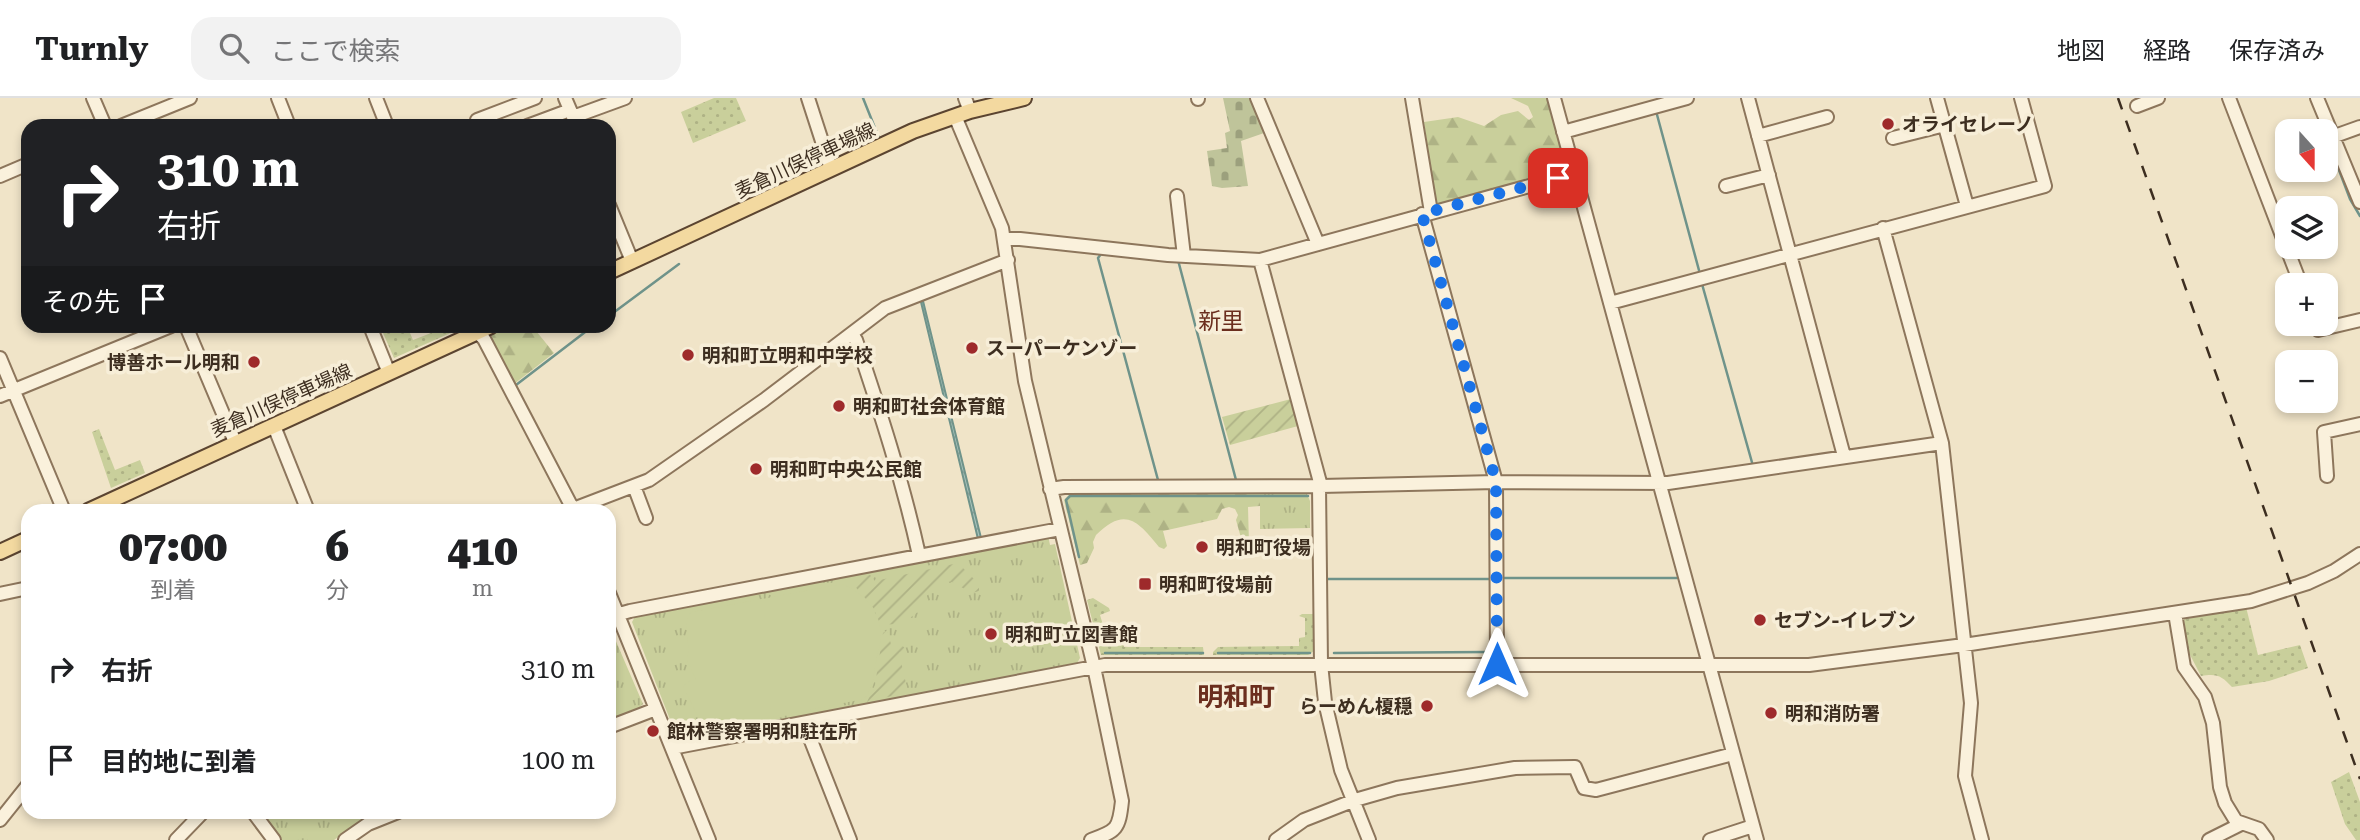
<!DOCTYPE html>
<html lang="ja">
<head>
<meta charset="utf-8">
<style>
	:root { --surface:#fff; --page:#f2f2f2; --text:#202124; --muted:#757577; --line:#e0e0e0 }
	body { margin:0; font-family:"Roboto Serif","Noto Sans JP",serif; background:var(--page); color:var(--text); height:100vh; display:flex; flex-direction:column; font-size:26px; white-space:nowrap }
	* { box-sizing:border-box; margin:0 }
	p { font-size:23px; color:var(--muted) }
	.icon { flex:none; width:38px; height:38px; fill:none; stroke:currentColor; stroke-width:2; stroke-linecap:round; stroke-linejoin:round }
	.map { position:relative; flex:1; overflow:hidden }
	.drawer { position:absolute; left:21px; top:406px; width:595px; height:315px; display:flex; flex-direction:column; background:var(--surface); border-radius:21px; box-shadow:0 4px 10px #0003 }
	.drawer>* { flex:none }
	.banner { position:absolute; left:21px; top:21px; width:595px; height:214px; border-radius:21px; box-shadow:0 4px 10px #0003; background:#202124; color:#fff; overflow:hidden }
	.needle { width:46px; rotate:159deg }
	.buttons { position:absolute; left:2275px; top:21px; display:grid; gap:14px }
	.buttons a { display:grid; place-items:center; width:63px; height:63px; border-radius:14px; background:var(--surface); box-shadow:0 4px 10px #0003; font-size:35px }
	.pin { position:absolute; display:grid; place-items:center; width:60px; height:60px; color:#fff; margin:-30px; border-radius:14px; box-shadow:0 4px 10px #0006 }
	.me { position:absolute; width:77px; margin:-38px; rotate:0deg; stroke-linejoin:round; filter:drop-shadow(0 0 5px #0008) }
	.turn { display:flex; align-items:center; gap:24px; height:147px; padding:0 21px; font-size:32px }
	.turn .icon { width:91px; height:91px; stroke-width:2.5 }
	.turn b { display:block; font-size:49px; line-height:60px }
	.then { display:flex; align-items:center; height:66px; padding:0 21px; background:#0003; gap:14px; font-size:26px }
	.eta { display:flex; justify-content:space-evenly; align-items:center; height:119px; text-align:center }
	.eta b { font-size:42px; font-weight:800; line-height:49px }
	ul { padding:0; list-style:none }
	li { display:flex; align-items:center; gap:21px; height:91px; padding:0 21px }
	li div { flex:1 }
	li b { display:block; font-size:26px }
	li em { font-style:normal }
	header { display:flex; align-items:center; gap:42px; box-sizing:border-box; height:98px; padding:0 35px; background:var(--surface); border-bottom:2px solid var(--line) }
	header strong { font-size:33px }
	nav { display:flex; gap:38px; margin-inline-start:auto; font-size:24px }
	.search { width:490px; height:63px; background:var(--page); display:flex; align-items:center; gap:18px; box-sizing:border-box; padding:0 24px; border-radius:21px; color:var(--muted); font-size:26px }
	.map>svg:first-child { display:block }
	.grass { fill:url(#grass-dots) }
	.forest { fill:url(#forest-firs) }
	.cemetery { fill:url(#cemetery-stones) }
	.park { fill:url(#park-tufts) }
	.garden { fill:url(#garden-furrows) }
	.pitch { fill:#c9cf9b }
	.water { fill:url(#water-waves); stroke:#6f938a; stroke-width:2 }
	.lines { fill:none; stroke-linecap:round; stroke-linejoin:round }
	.stream { stroke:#6f938a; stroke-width:2.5 }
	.minor-casing { stroke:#8d765c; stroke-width:16 }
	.major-casing { stroke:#5b4430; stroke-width:18 }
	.minor { stroke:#faf1dc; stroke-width:12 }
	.major { stroke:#f3d9a0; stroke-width:14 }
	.rail { stroke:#3d2e20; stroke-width:2.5; stroke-dasharray:12 12; stroke-linecap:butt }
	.route { stroke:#1a73e8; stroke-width:12; stroke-dasharray:0 21.6 }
	.poi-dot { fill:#9e2a2b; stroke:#f7eed8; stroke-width:2.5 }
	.labels { text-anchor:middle; stroke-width:7; stroke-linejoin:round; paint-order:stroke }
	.poi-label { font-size:19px; font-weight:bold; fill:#3d2e20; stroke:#f7eed8; text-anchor:start }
	.street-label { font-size:19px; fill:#3d2e20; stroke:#f7eed8 }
	.quarter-label { font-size:23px; fill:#6b2e1e; stroke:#f7eed8 }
	.district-label { font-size:26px; font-weight:bold; fill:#6b2e1e; stroke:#f7eed8 }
</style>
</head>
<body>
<header>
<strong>Turnly</strong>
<div class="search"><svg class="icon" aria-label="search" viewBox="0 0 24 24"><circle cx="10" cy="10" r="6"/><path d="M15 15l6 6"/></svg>ここで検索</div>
<nav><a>地図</a><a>経路</a><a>保存済み</a></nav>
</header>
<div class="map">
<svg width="2360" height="742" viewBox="0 0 2360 742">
	<defs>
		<pattern id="grass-dots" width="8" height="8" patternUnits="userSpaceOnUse" patternTransform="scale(1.75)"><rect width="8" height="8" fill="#c9cf9b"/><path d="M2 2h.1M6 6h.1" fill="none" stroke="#aeb285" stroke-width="1.8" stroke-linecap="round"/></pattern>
		<pattern id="forest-firs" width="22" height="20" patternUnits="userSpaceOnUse" patternTransform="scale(1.75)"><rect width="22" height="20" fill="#c9cf9b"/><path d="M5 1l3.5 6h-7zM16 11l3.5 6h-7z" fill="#aeb285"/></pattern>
		<pattern id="cemetery-stones" width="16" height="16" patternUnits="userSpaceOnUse" patternTransform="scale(1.75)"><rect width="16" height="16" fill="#bfc49a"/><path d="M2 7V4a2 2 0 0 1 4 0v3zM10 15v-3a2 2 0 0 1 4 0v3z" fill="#9ca07d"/></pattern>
		<pattern id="park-tufts" width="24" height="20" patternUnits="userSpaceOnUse" patternTransform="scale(1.75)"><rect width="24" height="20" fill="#c9cf9b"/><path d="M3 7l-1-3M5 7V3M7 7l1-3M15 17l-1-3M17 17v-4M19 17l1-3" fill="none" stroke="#aeb285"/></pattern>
		<pattern id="garden-furrows" width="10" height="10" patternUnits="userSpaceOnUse" patternTransform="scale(1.75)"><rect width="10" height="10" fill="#c9cf9b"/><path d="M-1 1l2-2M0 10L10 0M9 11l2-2" fill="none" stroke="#aeb285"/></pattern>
		<pattern id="water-waves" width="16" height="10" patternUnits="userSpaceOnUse" patternTransform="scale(1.75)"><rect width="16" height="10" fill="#a9c4bc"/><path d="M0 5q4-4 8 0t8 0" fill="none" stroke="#8ba098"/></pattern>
	</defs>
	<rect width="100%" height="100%" fill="#f0e4c8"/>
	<!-- grass -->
	<path class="grass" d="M714 0H736L746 23 693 45 681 14Z
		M380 228H407L413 242 449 228H453L455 233 394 260Z
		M99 331 115 372 140 362 145 375 111 390 92 334Z
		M1093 500 1109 510 1110 513 1100 517 1103 527 1108 526 1113 543 1121 541 1124 549H1203L1204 557H1101L1087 502Z
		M2246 509 2258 557 2300 547 2308 570 2269 583 2232 589C2222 578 2217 575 2201 578L2186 549 2184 518Z
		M1302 516H1313L1314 553 1308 557H1213V554L1218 549 1299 548V540L1305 539V520L1299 518Z
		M2349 674 2360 704V742H2356L2345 726 2331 684Z"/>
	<!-- forest -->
	<path class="forest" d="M1511 0H1547L1567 73 1436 107 1424 24 1458 19 1484 28 1501 17 1518 13 1529 22 1533 19 1528 8Z
		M507 228H532L554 255 514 286 490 235Z
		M1260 395V408L1248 409 1249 446 1243 447 1236 422 1238 417 1235 411 1229 409 1222 411 1217 421 1163 433 1167 448 1164 451 1159 449C1138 423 1125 408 1096 437L1093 444 1094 450 1087 465 1080 467 1064 402 1070 396Z"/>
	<!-- cemetery -->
	<path class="cemetery" d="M1223 0H1253L1267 34 1241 43 1248 88 1222 90 1212 88 1207 53 1227 50 1225 35 1230 33Z"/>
	<!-- park -->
	<path class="park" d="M1260 395 1307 396 1310 403V430L1260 431Z
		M1048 437 1050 447 1055 446 1080 560 1076 567 684 641 676 637 632 524 636 517Z
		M609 527 643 606 639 610 609 622Z
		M260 714H379L366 719 334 742H281Z"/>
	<!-- garden -->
	<path class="garden" d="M1291 301 1298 328 1230 347 1222 319Z
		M958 465 979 486V493L972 495C965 492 958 486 951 484 932 479 927 500 920 511 912 522 892 530 879 525 876 503 857 498 852 481L870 477 875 483Z
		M887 532 891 546H898L904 549 905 552 899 555 908 594 867 604 875 587 883 535Z"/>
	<!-- pitch -->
	<path class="pitch" d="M842 486C863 494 880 513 881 536 881 545 877 555 876 564 873 578 874 590 864 601L711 631 702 627 683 588 691 582H696L687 562C691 547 684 533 688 517L692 514Z"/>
	<!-- water -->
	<path class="water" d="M923 203 981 440 978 441 921 204Z"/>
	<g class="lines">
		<!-- stream -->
		<path class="stream" d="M863 0 879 40
			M1656 13 1700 176
			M2320 23 2324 33
			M2326 38 2350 101 2360 118
			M1106 156H1101L1098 160 1158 382
			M1178 162 1236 382
			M1702 186 1753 368
			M609 218 679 166
			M516 287 593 228
			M1079 459 1066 402 1070 398H1308
			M1501 480H1677
			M1327 481H1493
			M1105 555H1203
			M1218 555H1310
			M1334 555 1489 554"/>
		<defs>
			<path id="minor" d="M93 0 105 28
				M278 0 289 28
				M376 0 387 28
				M565 0 577 28
				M808 0 831 71
				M965 0 970 13
				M1198 0V1
				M1257 0 1318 146
				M1412 0 1431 114
				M1554 0 1757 742
				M1748 0 1844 358
				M1937 0 1967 108
				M2229 0 2301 187
				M2317 0 2360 104
				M2137 8 2158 0
				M955 18 1002 130 1025 283 1094 569 1105 567H1809L1964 547 2251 503 2308 485 2334 473 2360 456
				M573 19 625 0
				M477 22 535 0
				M121 28 190 0
				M527 28 570 12
				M1563 34 1687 0
				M1758 38 1827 19
				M2332 39 2360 29
				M1893 40 1945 27
				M0 78 28 66
				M1726 88 1769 77
				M1177 98 1184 158
				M609 107 632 163
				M1422 116 1496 384 1497 566
				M1883 130 1942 345 1971 605 1965 678 1982 742
				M1005 141H1020L1168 157 1260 162 1573 76
				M1260 162 1321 388
				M1610 205 2045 88 2021 0
				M2316 226 2318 232 2360 222
				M186 228 235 344
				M370 228 389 275
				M471 228 484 241 574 413
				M852 236 856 242C880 313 903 384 919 457
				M0 260 64 413
				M0 298 171 228
				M274 328 308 413
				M2327 378 2324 334 2360 326
				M634 388 646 420
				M1319 388 1321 566 1325 604 1341 672 1369 742
				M1050 391 1064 389 1321 388 1496 384 1668 385 1942 345
				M568 413 649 382 764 302 885 210 1008 162
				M609 495 709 742
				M0 496 28 490
				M2175 515 2184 569 2205 599 2213 625 2220 689 2225 705 2236 723 2259 731 2267 742
				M609 519 630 513 1060 431
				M804 625 850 742
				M609 629 656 611
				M672 650 1094 569 1122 703C1119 731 1117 733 1091 742
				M253 714 274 742
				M0 722 28 687
				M176 742 203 714
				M345 742 368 726 398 714
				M1276 742 1304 722 1355 702 1397 690 1515 670 1575 669 1584 690 1596 692 1733 656
				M1710 742 1753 728
				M2209 742 2241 726"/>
			<path id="major" d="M609 174 913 33 970 13 1024 0
				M88 413 491 228
				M0 454 28 441"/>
		</defs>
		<!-- minor casing -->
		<use href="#minor" class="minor-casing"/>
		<!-- major casing -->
		<use href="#major" class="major-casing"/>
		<!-- minor -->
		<use href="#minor" class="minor"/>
		<!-- major -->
		<use href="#major" class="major"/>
		<!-- rail -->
		<path class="rail" d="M2118 0 2360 681"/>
	</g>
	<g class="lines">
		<!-- route -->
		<path class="route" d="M1497 566 1496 384 1422 116 1558 80"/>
	</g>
	<!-- markers -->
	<g class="poi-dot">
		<circle cx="1888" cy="26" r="7"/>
		<circle cx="972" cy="250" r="7"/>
		<circle cx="688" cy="257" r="7"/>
		<circle cx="254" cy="264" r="7"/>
		<circle cx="839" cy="308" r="7"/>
		<circle cx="756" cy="371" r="7"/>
		<circle cx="1202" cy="449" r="7"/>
		<rect x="1138" y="479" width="14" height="14" rx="3.5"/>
		<circle cx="1760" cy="522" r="7"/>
		<circle cx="991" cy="536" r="7"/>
		<circle cx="1427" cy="608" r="7"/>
		<circle cx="1771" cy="615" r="7"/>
		<circle cx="653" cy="633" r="7"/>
	</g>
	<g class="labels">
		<!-- poi labels -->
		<g class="poi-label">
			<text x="1902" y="33">オライセレーノ</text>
			<text x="986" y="257">スーパーケンゾー</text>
			<text x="702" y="264">明和町立明和中学校</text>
			<text x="240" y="271" text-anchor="end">博善ホール明和</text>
			<text x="853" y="315">明和町社会体育館</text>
			<text x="770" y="378">明和町中央公民館</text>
			<text x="1216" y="456">明和町役場</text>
			<text x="1159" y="493">明和町役場前</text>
			<text x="1774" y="529">セブン-イレブン</text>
			<text x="1005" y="543">明和町立図書館</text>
			<text x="1413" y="615" text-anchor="end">らーめん榎穏</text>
			<text x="1785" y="622">明和消防署</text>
			<text x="667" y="640">館林警察署明和駐在所</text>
		</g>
		<!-- street labels -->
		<g class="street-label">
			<text transform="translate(805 62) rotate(-25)" y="7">麦倉川俣停車場線</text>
			<text transform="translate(281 302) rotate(-24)" y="7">麦倉川俣停車場線</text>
		</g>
		<!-- quarter labels -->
		<g class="quarter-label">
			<text x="1221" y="231">新里</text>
		</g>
		<!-- district labels -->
		<g class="district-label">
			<text x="1236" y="608">明和町</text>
		</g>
	</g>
</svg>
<div class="buttons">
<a><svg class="needle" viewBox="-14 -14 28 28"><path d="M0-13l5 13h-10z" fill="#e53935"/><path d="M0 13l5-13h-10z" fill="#757577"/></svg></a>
<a><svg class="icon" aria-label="layers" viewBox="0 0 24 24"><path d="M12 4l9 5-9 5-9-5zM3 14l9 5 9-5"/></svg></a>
<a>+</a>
<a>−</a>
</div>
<div class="pin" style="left:1558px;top:80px;background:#d93025"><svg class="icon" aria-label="arrive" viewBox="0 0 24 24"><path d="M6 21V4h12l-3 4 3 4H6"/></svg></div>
<svg class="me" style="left:1497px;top:566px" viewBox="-20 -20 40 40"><path d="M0-17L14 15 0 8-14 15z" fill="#1a73e8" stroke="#fff" stroke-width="4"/></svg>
<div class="banner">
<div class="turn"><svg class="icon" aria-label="right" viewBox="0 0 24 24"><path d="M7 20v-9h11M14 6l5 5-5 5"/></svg><div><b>310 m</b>右折</div></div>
<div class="then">その先<svg class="icon" aria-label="arrive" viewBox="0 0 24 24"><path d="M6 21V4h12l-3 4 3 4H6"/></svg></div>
</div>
<section class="drawer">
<div class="eta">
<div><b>07:00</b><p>到着</p></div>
<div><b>6</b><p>分</p></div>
<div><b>410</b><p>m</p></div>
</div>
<ul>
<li><svg class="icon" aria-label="right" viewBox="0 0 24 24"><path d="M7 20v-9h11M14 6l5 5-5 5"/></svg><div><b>右折</b></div><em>310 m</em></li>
<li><svg class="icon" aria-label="arrive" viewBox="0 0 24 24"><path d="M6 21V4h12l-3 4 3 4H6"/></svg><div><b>目的地に到着</b></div><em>100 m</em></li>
</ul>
</section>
</div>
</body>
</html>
